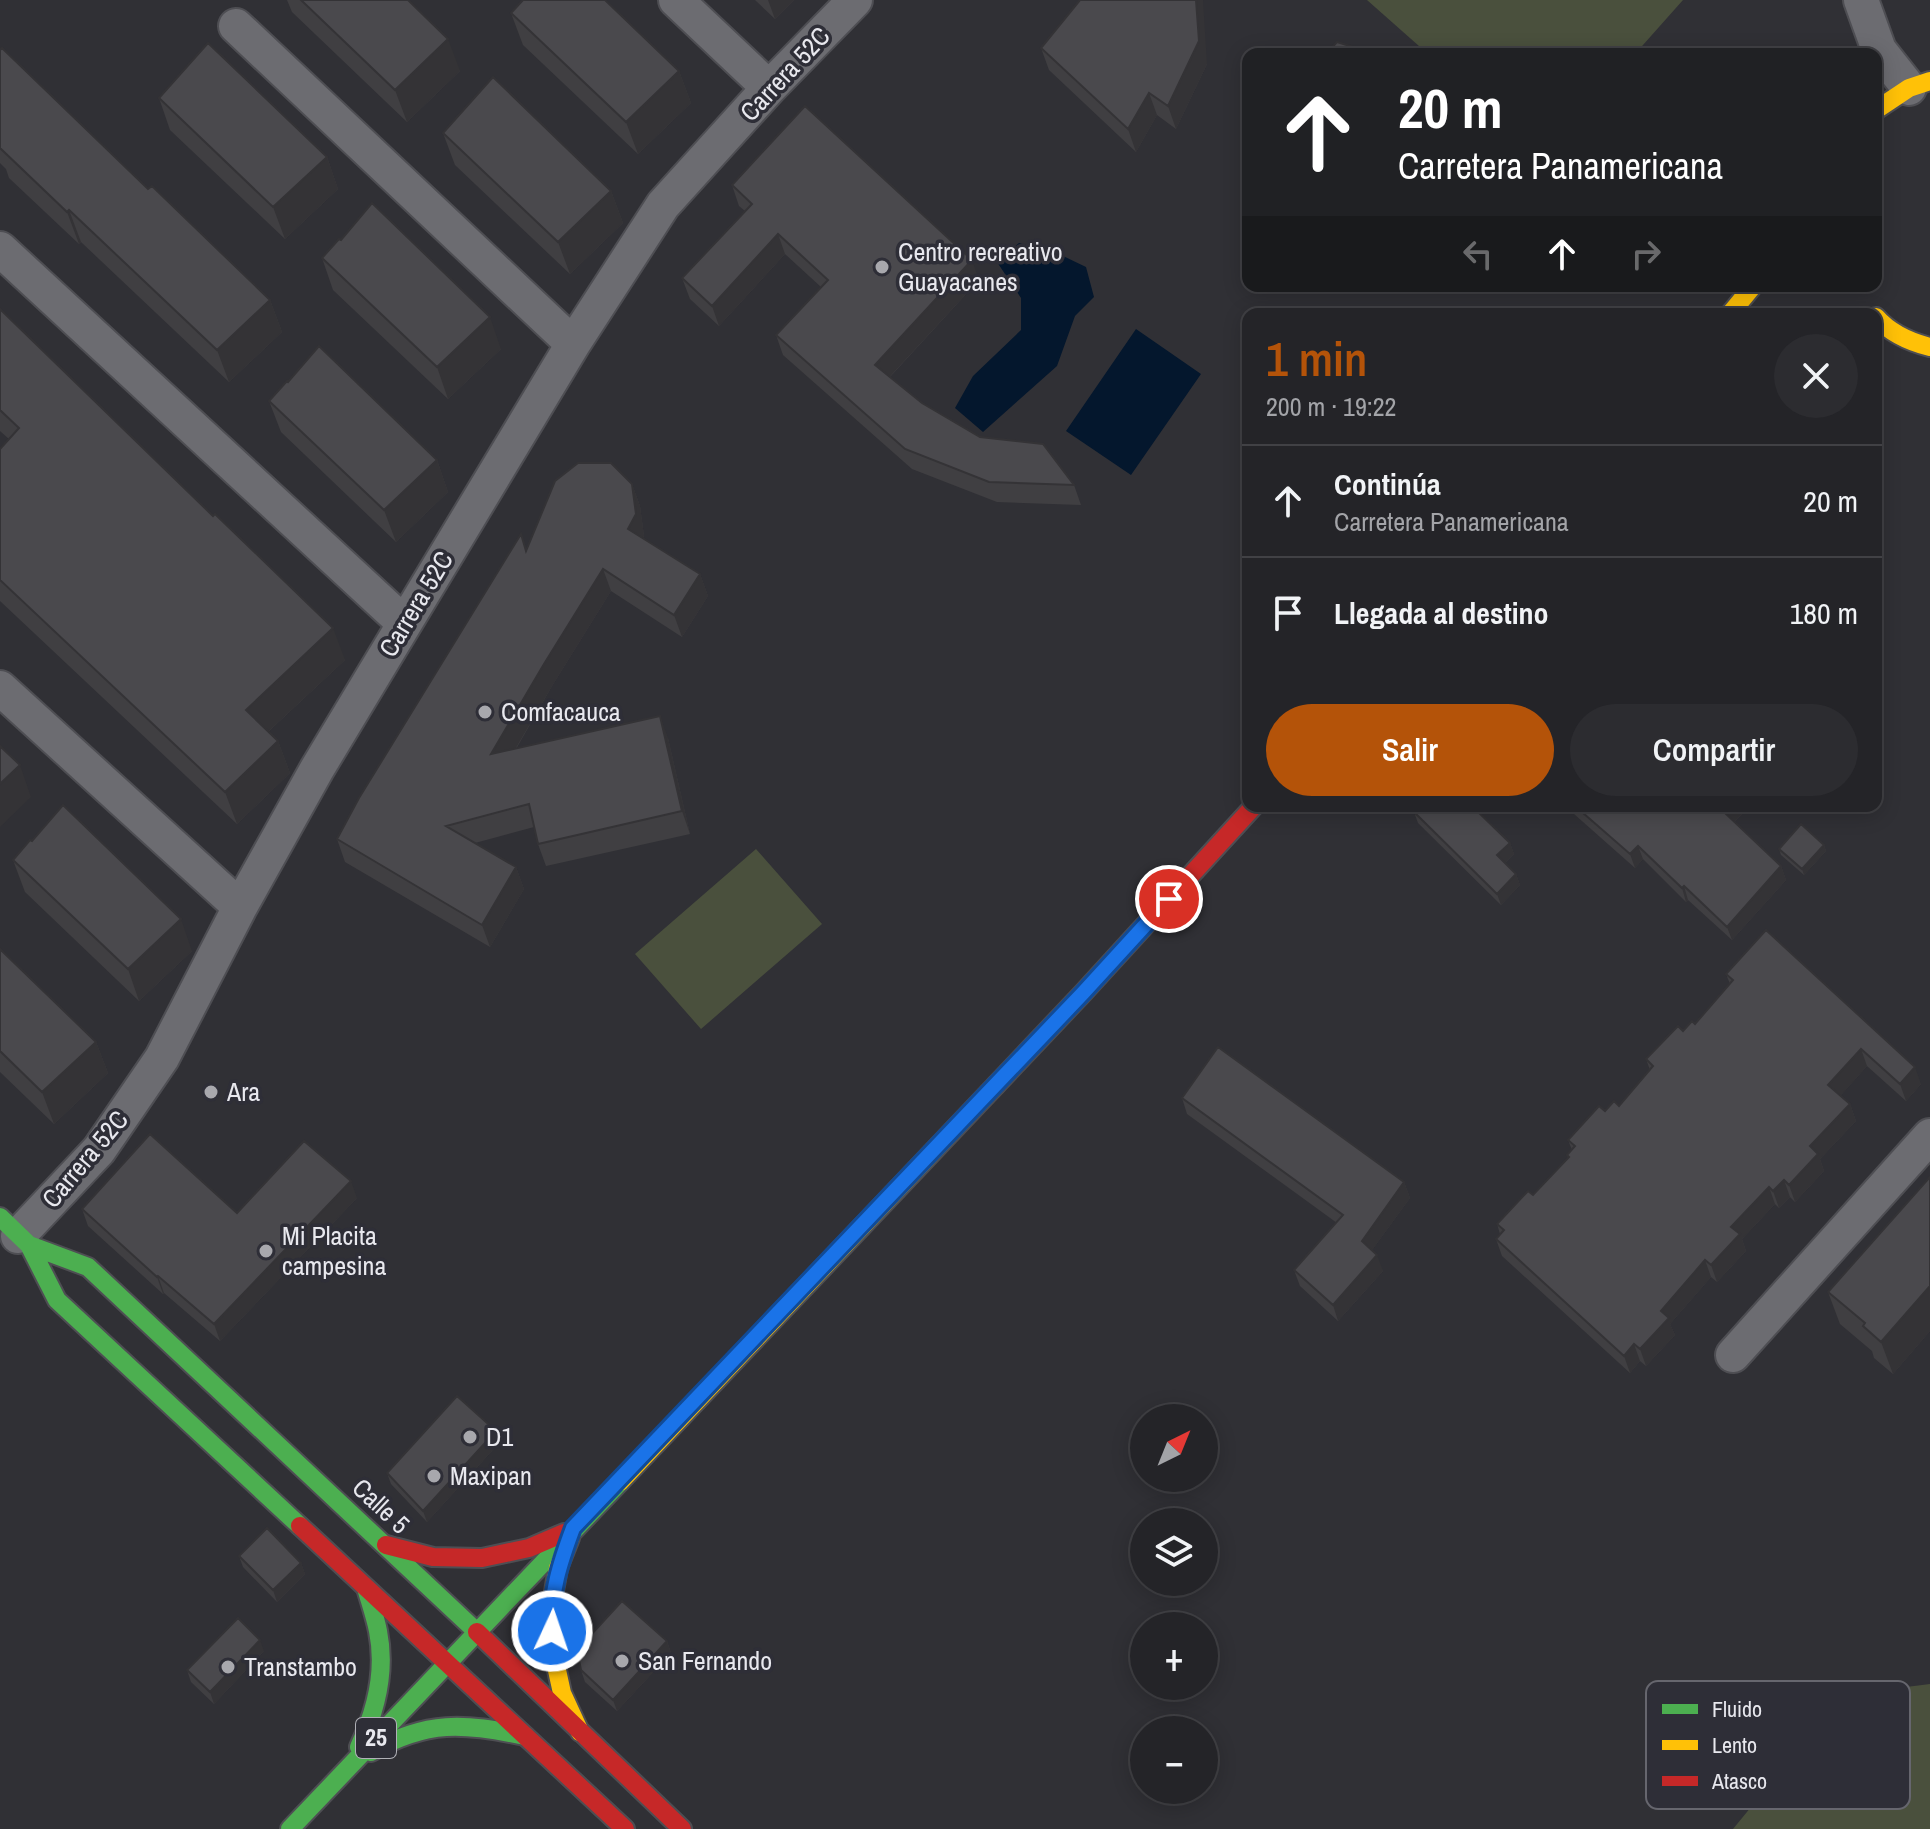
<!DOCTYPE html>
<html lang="es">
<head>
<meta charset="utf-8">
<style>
	:root { --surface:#242428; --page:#2c2c30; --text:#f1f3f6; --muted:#a3a4a8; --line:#414145; --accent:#b45309 }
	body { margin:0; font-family:"Archivo Narrow",sans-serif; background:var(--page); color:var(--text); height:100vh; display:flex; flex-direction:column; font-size:30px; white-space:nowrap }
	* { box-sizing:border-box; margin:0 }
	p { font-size:26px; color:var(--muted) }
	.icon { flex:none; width:44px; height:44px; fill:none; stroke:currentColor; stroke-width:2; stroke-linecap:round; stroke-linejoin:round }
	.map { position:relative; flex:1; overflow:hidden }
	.side { position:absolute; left:1242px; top:308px; width:640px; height:504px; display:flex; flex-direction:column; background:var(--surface); border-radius:16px; box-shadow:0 4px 20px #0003,0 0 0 2px var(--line) }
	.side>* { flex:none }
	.hud { position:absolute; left:1242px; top:48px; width:640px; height:244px; border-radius:16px; box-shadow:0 4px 20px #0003,0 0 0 2px var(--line); background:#202124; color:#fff; overflow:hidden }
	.needle { width:52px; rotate:43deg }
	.tools { position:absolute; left:1130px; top:1404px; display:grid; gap:16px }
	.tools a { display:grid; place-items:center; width:88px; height:88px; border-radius:50%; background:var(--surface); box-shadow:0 4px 20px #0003,0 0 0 2px var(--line); font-size:40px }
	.pin { position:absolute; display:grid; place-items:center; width:68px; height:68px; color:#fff; margin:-34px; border:4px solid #fff; border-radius:50%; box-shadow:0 2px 8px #0007 }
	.me { position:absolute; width:88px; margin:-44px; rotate:3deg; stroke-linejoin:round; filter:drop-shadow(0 0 6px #0008) }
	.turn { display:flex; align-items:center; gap:28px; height:168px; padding:0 24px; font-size:36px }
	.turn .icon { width:104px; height:104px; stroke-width:2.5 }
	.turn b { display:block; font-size:56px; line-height:68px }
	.lanes { display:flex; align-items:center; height:76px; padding:0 24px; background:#0003; justify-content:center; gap:40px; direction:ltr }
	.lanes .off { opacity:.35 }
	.round { display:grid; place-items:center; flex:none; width:84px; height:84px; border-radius:42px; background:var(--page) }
	.summary { display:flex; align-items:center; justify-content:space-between; height:136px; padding:0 24px }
	h1 { font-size:48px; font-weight:600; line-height:60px; color:var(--accent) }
	.button { display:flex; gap:16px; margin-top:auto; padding:16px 24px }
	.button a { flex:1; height:92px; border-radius:48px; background:var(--accent); color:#fff; font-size:32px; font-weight:600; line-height:92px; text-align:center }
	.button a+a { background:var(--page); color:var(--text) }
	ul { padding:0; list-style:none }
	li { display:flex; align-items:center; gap:24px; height:112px; padding:0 24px; border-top:2px solid var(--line) }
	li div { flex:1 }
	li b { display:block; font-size:30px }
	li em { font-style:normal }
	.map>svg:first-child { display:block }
	.green { fill:#4a503d }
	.water { fill:#04172d }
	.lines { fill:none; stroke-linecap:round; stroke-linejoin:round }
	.street-casing { stroke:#4e4e53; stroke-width:38 }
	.fast-casing { stroke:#4e4e53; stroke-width:22 }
	.slow-casing { stroke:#4e4e53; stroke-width:22 }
	.jam-casing { stroke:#4e4e53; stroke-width:22 }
	.street { stroke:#6c6c71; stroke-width:34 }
	.fast { stroke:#4caf50; stroke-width:18 }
	.slow { stroke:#ffc107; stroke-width:18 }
	.jam { stroke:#c62828; stroke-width:18 }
	.wall { fill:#403f42 }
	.shaded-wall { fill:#343336 }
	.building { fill:#4a494d; stroke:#343336; stroke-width:2 }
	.route-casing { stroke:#114b97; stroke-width:20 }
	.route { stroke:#1a73e8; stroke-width:14 }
	.poi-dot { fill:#a8a8ad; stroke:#2e2e37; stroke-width:3 }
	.labels { text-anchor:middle; stroke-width:7; stroke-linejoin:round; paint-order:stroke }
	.shield { fill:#2e2e37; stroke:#b0b0b7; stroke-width:2 }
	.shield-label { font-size:24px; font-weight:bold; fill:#e8e8ee }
	.street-label { font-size:26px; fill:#e8e8ee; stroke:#2e2e37 }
	.poi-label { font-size:26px; fill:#e8e8ee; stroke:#2e2e37; text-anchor:start }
	.key { fill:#2e2e37; stroke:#66666e; stroke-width:2 }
	.key-label { font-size:22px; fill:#e8e8ee }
</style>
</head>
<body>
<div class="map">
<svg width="1930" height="1829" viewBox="0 0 1930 1829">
	<rect width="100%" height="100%" fill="#303035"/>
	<!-- green -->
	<path class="green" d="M1367 0H1683L1635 54H1428Z
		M756 849 822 924 701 1029 635 954Z
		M1930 1684V1829H1733L1843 1695Z"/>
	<!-- water -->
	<path class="water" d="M1019 243 1061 255 1086 267 1094 297 1075 316 1057 366 983 432 955 408 973 376 1021 330V298L997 262Z
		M1136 329 1201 374 1131 475 1066 431Z"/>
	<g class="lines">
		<defs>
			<path id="street" d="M676 0 769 88
				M1861 0 1879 50 1909 88
				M236 26 573 344
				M0 249 404 623
				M0 688 240 907
				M18 1236 99 1150 162 1058 240 907 317 769 573 344 663 205 769 88 855 0
				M1733 1355 1930 1136"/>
			<path id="fast" d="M0 1217 29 1245 88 1267 477 1632
				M29 1245 57 1300 300 1526
				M359 1747C376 1711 386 1671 378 1631 375 1616 370 1602 366 1588
				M371 1752C427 1720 464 1723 525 1736
				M290 1829 620 1482"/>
			<path id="slow" d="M1876 110 1909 88 1930 81
				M1730 314 1753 286
				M1876 317C1890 333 1910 342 1930 347
				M620 1482 996 1085
				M570 1538 558 1568 551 1609 553 1652 562 1693 580 1732"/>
			<path id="jam" d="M996 1085 1083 993 1254 806
				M300 1526 625 1829
				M386 1545 433 1557 482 1558 529 1548 564 1533
				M477 1632 682 1829"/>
		</defs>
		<!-- street casing -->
		<use href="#street" class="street-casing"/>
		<!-- fast casing -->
		<use href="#fast" class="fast-casing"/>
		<!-- slow casing -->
		<use href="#slow" class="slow-casing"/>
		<!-- jam casing -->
		<use href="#jam" class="jam-casing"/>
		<!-- street -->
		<use href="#street" class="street"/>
		<!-- fast -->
		<use href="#fast" class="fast"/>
		<!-- slow -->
		<use href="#slow" class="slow"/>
		<!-- jam -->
		<use href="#jam" class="jam"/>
	</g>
	<!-- wall -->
	<path class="wall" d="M287 0H408L460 71 407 122 292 12Z
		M755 0H794L775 19Z
		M511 13 679 71 691 103 638 154 523 45Z
		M1041 48 1207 64 1176 129 1157 115 1136 152 1049 70Z
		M0 50 148 189 270 300 282 332 229 382 81 242 79 244 9 178 6 169 0 163Z
		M159 98 327 157 338 189 285 239 170 130Z
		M443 133 611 191 623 223 570 274 455 165Z
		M732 185 979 280 890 377 922 403 980 437 1074 485 1081 505 997 502 912 469 783 355 776 335 821 287 785 254 719 326 690 299 682 278 745 211 739 206Z
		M322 258 501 349 448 399 333 290Z
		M0 309 345 660 268 732 278 741 290 773 237 824 0 601V449L9 439 0 431Z
		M269 401 437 460 448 492 396 542 281 432Z
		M632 484 640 506 644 536 643 538 700 574 708 596 682 637 611 591 552 686 516 749 668 738 690 834 546 866 538 844 534 827 475 843 516 867 524 889 490 947 345 862 337 839 521 534 526 549Z
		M1565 806H1743L1745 811 1734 822 1781 866 1786 880 1732 940 1688 900 1686 902 1643 859 1635 868Z
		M1414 812 1510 843 1514 854 1505 863 1516 874 1520 885 1501 905 1418 823Z
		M1824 845 1826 851 1804 875 1781 855 1779 849Z
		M13 860 192 951 139 1001 25 892Z
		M0 949 96 1042 108 1073 54 1124 0 1072Z
		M1726 974 1921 1084 1906 1101 1867 1066 1840 1096 1850 1104 1856 1121 1820 1159 1824 1171 1795 1202 1790 1197 1779 1208 1775 1204 1742 1239 1746 1251 1717 1282 1711 1277 1670 1324 1675 1335 1646 1366 1640 1361 1630 1373 1502 1256 1496 1239 1500 1234 1497 1224 1533 1195 1568 1158 1567 1155 1572 1150 1568 1140 1605 1111 1619 1106 1650 1070 1646 1059 1683 1031 1695 1024 1730 984Z
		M1182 1098 1404 1182 1410 1198 1372 1250 1383 1271 1338 1321 1300 1286 1294 1270 1337 1223 1187 1114Z
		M1930 1177V1331L1893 1374 1874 1358 1872 1351 1840 1324 1828 1292Z
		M357 1198 220 1341 164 1293 163 1294 88 1226 82 1209 237 1213Z
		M496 1431 500 1442 427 1522 391 1484 387 1473Z
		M239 1556 301 1563 305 1574 277 1602 243 1567Z
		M667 1641 671 1653 617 1711 585 1682 581 1670Z
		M264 1651 214 1704 191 1682 187 1670Z"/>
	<!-- shaded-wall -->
	<path class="shaded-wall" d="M768 0H794L775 19Z
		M1196 0H1203L1207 64 1176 129 1168 106Z
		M448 39 460 71 407 122 395 90Z
		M679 71 691 103 638 154 626 122Z
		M1149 93 1157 115 1136 152 1128 129Z
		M327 157 338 189 285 239 273 207Z
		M611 191 623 223 570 274 558 242Z
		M69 210 81 242 79 244 67 212Z
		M778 234 785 254 719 326 712 306Z
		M972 260 979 280 882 385 875 365Z
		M270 300 282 332 229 382 217 350Z
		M490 317 501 349 448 399 437 367Z
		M437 460 448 492 396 542 384 510Z
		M632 484 640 506 644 536 636 551 628 529Z
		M603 569 611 591 552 686 499 777 491 754 544 664Z
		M700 574 708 596 682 637 674 615Z
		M333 628 345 660 257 742 246 710Z
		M660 716 668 738 690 834 682 811Z
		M278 741 290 773 237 824 225 792Z
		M20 765 31 797 0 827V784Z
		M1732 806H1743L1745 811 1729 827 1725 813Z
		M1510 843 1514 854 1501 867 1497 855Z
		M1824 845 1826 851 1804 875 1802 869Z
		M1638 846 1643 859 1635 868 1630 854Z
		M1781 866 1786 880 1732 940 1727 927Z
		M516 867 524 889 490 947 482 925Z
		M1516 874 1520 885 1501 905 1497 894Z
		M1684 886 1688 900 1686 902 1682 888Z
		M181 919 192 951 139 1001 128 969Z
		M96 1042 108 1073 54 1124 42 1092Z
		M1861 1049 1867 1066 1835 1102 1828 1085Z
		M1915 1067 1921 1084 1906 1101 1900 1084Z
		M1850 1104 1856 1121 1820 1159 1824 1171 1795 1202 1789 1185 1810 1146Z
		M1784 1180 1790 1197 1779 1208 1773 1191Z
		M351 1181 357 1198 220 1341 214 1324Z
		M1404 1182 1410 1198 1367 1257 1362 1241Z
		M1769 1187 1775 1204 1742 1239 1746 1251 1717 1282 1711 1265 1731 1227Z
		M1377 1255 1383 1271 1338 1321 1333 1305Z
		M1705 1260 1711 1277 1670 1324 1675 1335 1646 1366 1640 1349 1661 1311Z
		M158 1276 164 1293 163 1294 157 1277Z
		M1930 1286V1331L1893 1374 1881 1342Z
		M1634 1344 1640 1361 1630 1373 1624 1356Z
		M496 1431 500 1442 427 1522 423 1511Z
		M301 1563 305 1574 277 1602 273 1590Z
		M260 1640 264 1651 214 1704 210 1692Z
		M667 1641 671 1653 617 1711 613 1700Z"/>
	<!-- building -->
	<path class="building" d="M301 0H408L448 39 395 90Z
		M523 0H605L679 71 626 122 511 13Z
		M1080 0H1196L1199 41 1168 106 1149 93 1128 129 1041 48Z
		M1337 42 1369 52 1371 54H1326Z
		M208 43 327 157 273 207 159 98Z
		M2 48 148 189 152 186 270 300 217 350 69 210 67 212 0 148V50Z
		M493 77 611 191 558 242 443 133Z
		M805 106 972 260 875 365 922 403 980 437 1043 444 1074 485 989 482 905 449 776 335 828 280 778 234 712 306 682 278 752 204 732 185Z
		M372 203 490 317 437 367 322 258 339 239 341 240Z
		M0 309 213 516 215 514 333 628 246 710 278 741 225 792 0 580V449L19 428 0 410Z
		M319 346 437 460 384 510 269 401 287 381 288 382Z
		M578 463H611L632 484 636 514 628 529 700 574 674 615 603 569 544 664 491 754 660 716 682 811 538 844 529 804 446 826 516 867 482 925 337 839 359 798 521 534 526 551 555 481Z
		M0 746 20 765 0 784Z
		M63 805 181 919 128 969 13 860 30 840 32 841Z
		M1420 806H1472L1510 843 1497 855 1516 874 1497 894 1414 812Z
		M1575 806H1732L1725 813 1781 866 1727 927 1684 886 1682 888 1638 846 1630 854Z
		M1801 824 1824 845 1802 869 1779 849Z
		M1766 930 1915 1067 1900 1084 1861 1049 1828 1085 1850 1104 1810 1146 1818 1154 1789 1185 1784 1180 1773 1191 1769 1187 1731 1227 1740 1234 1711 1265 1705 1260 1661 1311 1669 1318 1640 1349 1634 1344 1624 1356 1496 1239 1504 1230 1497 1224 1528 1191 1533 1195 1569 1157 1567 1155 1575 1146 1568 1140 1599 1106 1605 1111 1614 1101 1619 1106 1653 1066 1646 1059 1678 1026 1683 1031 1692 1021 1695 1024 1733 980 1726 974Z
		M0 949 96 1042 42 1092 0 1051Z
		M1218 1047 1404 1182 1362 1241 1377 1255 1333 1305 1294 1270 1343 1215 1182 1098Z
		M150 1134 237 1213 304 1141 351 1181 214 1324 158 1276 157 1277 82 1209Z
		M1930 1177V1286L1881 1342 1863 1326 1865 1323 1828 1292Z
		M457 1396 496 1431 423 1511 387 1473Z
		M267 1528 301 1563 273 1590 239 1556Z
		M622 1601 667 1641 613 1700 581 1670 577 1650Z
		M238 1618 260 1640 210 1692 187 1670Z"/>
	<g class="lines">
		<defs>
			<path id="route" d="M552 1631C550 1593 560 1563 573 1528L1083 993 1169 899"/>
		</defs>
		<!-- route casing -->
		<use href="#route" class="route-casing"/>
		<!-- route -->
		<use href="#route" class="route"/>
	</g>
	<!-- markers -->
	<g class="poi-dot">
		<circle cx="882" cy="267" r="8"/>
		<circle cx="485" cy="712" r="8"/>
		<circle cx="211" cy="1092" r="8"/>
		<circle cx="266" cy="1251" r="8"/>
		<circle cx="470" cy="1437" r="8"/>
		<circle cx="434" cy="1476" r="8"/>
		<circle cx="622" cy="1661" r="8"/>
		<circle cx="228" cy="1667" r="8"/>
	</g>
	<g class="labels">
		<!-- shield labels -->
		<rect class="shield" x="356" y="1718" width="40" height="40" rx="6"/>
		<g class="shield-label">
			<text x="376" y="1746">25</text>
		</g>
		<!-- street labels -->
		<g class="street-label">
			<text transform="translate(785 74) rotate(-47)" y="9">Carrera 52C</text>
			<text transform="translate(416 604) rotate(-59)" y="9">Carrera 52C</text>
			<text transform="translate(85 1159) rotate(-50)" y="9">Carrera 52C</text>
			<text transform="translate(381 1506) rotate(43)" y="9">Calle 5</text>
		</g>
		<!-- poi labels -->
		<g class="poi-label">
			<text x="898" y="261">Centro recreativo<tspan x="898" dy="30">Guayacanes</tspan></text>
			<text x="501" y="721">Comfacauca</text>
			<text x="227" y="1101">Ara</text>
			<text x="282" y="1245">Mi Placita<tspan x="282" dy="30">campesina</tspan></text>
			<text x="486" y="1446">D1</text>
			<text x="450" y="1485">Maxipan</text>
			<text x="638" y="1670">San Fernando</text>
			<text x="244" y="1676">Transtambo</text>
		</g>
	</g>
	<!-- legend -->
	<rect x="1646" y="1681" width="264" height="128" rx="12" class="key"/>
	<rect x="1662" y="1704" width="36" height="10" fill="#4caf50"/>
	<rect x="1662" y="1740" width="36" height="10" fill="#ffc107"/>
	<rect x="1662" y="1776" width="36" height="10" fill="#c62828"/>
	<g class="key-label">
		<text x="1712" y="1717">Fluido</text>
		<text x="1712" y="1753">Lento</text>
		<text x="1712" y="1789">Atasco</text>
	</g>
</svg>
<div class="tools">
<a><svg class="needle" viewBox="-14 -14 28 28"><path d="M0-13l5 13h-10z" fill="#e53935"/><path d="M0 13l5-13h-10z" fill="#a3a4a8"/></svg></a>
<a><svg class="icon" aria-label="layers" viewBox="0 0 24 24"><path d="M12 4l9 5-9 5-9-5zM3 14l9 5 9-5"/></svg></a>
<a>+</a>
<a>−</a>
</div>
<div class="pin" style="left:1169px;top:899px;background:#d93025"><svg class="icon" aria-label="arrive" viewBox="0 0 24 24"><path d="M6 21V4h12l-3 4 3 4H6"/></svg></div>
<svg class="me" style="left:552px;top:1631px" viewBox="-20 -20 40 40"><circle r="17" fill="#1a73e8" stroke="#fff" stroke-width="3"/><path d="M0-11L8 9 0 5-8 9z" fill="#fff"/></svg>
<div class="hud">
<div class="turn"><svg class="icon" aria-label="ahead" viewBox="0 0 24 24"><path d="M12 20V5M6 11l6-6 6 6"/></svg><div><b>20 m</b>Carretera Panamericana</div></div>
<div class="lanes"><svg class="icon off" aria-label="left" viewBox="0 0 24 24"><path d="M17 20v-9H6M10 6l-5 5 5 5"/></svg><svg class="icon" aria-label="ahead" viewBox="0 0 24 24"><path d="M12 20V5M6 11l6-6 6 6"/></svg><svg class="icon off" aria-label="right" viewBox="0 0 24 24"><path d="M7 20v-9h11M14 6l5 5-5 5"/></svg></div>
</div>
<section class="side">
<div class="summary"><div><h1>1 min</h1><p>200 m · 19:22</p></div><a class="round"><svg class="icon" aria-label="close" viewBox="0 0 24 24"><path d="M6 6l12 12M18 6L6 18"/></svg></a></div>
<ul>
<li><svg class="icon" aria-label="ahead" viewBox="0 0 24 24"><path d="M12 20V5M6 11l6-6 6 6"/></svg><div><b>Continúa</b><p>Carretera Panamericana</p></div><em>20 m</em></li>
<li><svg class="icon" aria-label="arrive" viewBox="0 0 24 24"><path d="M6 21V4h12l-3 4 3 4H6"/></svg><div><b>Llegada al destino</b></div><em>180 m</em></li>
</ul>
<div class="button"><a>Salir</a><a>Compartir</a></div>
</section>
</div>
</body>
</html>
